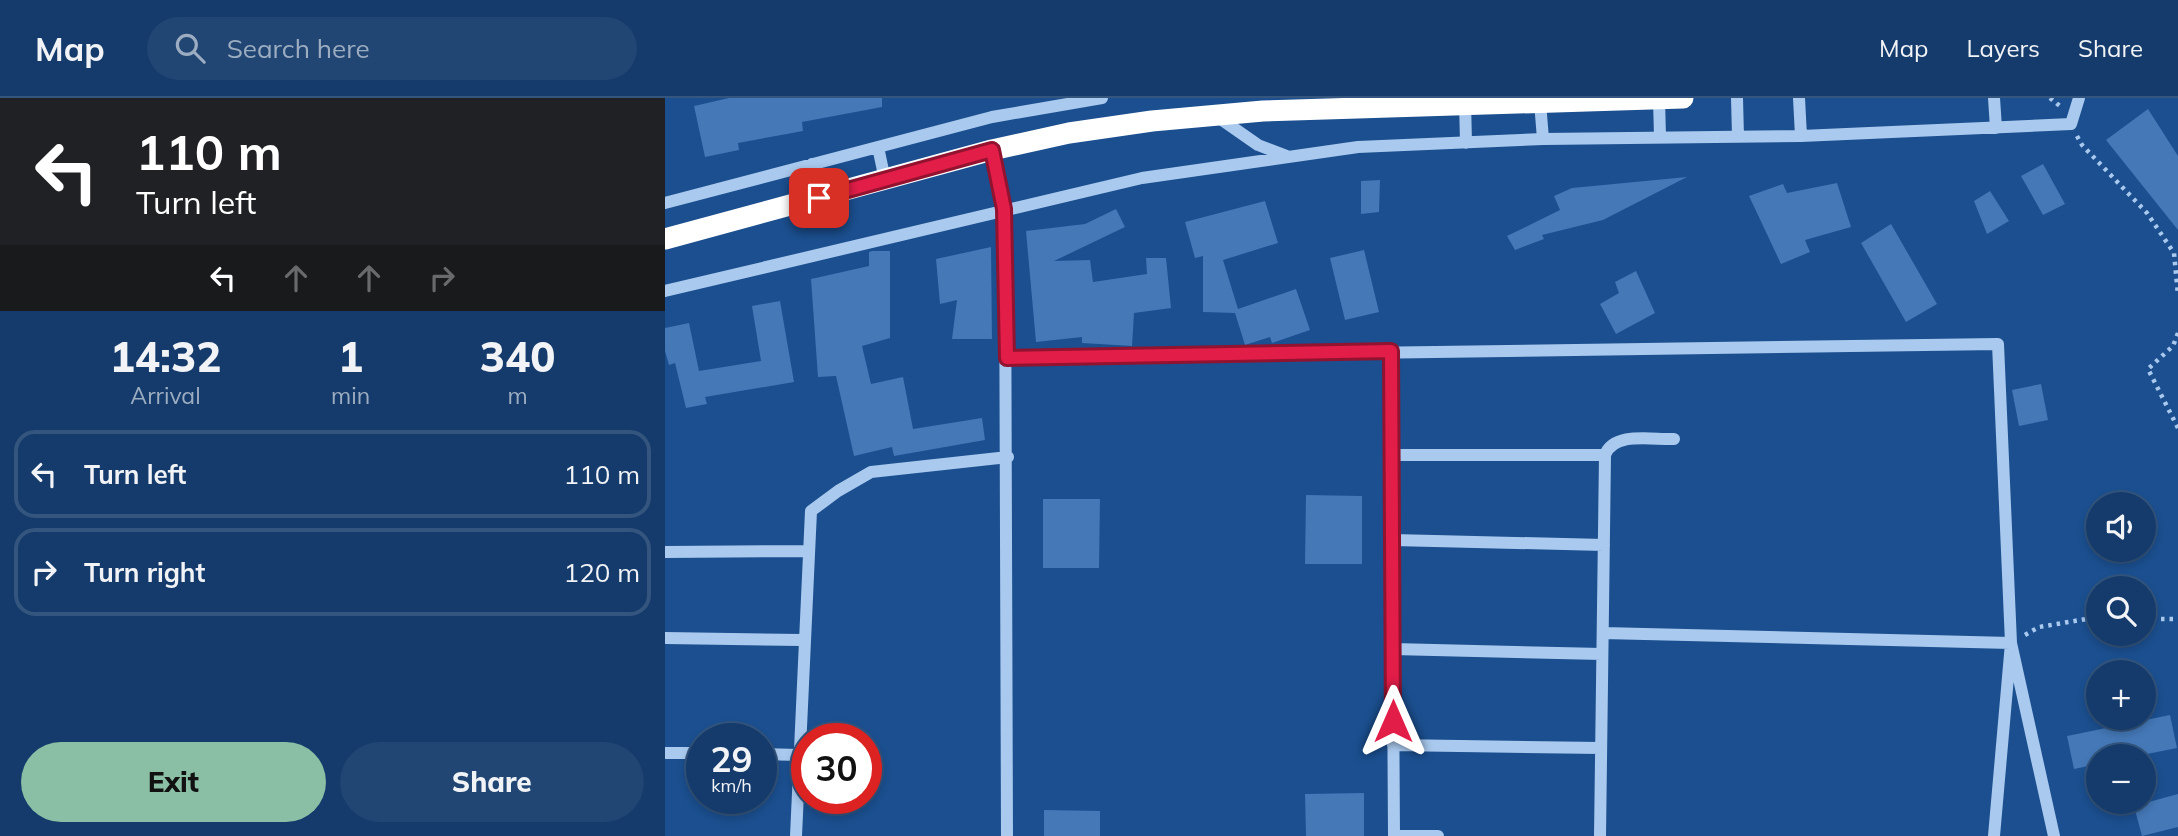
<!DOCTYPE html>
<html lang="en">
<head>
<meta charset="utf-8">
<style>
	:root { --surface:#143b6b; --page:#214673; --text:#f1f3f6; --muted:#9dadc1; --line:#33557e; --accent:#8abfa5 }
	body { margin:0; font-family:Mulish,sans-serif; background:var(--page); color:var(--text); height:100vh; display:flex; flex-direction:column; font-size:26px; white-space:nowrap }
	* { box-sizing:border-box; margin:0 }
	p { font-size:23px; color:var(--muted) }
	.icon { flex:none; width:38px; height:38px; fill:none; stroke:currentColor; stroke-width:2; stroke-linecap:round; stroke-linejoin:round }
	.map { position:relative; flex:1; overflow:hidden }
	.panel { display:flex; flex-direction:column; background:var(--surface); width:665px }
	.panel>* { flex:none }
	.banner { background:#202124; color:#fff; overflow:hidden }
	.fabs { position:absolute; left:1421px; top:394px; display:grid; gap:14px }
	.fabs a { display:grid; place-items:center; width:70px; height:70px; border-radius:50%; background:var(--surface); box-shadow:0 4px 10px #0003,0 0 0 2px var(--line); font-size:35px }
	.speed { position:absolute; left:21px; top:625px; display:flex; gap:14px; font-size:35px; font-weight:700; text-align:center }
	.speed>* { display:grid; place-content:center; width:91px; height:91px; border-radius:50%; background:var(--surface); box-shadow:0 4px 10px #0003,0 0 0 2px var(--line); line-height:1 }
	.speed small { font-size:18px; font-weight:400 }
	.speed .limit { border:10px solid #d22; background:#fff; color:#111 }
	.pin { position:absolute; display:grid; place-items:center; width:60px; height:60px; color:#fff; margin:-30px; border-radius:14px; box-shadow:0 4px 10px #0006 }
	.me { position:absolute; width:77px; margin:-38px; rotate:0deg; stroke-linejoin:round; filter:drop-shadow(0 0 5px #0008) }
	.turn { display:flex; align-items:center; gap:24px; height:147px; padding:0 21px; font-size:32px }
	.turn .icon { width:91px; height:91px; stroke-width:2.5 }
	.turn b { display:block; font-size:49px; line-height:60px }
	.lanes { display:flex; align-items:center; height:66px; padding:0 21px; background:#0003; justify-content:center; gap:35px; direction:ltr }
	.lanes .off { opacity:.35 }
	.eta { display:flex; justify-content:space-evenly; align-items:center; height:119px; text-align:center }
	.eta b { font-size:42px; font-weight:800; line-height:49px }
	.cta { display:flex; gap:14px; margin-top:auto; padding:14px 21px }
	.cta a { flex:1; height:80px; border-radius:42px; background:var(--accent); color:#111; font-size:28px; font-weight:800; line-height:80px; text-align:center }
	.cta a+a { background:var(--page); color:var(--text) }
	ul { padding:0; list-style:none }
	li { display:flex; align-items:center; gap:21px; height:88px; margin:0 14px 10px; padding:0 7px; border:4px solid var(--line); border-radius:21px }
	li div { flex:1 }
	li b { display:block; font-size:26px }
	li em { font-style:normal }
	header { display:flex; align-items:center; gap:42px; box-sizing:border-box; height:98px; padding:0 35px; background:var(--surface); border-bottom:2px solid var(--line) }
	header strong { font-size:33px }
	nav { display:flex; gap:38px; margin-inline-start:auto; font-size:24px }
	.search { width:490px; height:63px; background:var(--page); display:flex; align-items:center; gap:18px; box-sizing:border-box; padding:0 24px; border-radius:38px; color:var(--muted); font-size:26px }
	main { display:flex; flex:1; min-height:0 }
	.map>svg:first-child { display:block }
	.building { fill:#4478b7 }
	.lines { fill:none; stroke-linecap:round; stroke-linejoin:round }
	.path { stroke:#a9c9ee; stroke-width:4.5; stroke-dasharray:3.5 5; stroke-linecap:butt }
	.minor { stroke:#a9c9ee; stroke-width:12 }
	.highway { stroke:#fff; stroke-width:21 }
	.route-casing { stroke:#92132f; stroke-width:18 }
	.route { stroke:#e11d48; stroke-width:12 }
</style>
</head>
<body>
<header>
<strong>Map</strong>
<div class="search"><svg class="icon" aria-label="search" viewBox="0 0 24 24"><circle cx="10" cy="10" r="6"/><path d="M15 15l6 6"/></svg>Search here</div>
<nav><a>Map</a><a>Layers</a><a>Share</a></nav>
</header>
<main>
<section class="panel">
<div class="banner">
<div class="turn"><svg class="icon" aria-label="left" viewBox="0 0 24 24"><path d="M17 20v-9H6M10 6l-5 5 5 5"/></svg><div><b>110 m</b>Turn left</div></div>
<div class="lanes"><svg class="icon" aria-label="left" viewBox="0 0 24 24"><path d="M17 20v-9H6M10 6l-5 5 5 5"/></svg><svg class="icon off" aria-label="ahead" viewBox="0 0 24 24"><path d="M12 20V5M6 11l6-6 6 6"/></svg><svg class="icon off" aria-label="ahead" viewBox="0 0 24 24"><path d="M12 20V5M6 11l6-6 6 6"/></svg><svg class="icon off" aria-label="right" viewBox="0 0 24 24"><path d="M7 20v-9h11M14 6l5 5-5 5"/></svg></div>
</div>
<div class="eta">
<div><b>14:32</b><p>Arrival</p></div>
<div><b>1</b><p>min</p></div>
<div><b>340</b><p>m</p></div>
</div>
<ul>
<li><svg class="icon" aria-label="left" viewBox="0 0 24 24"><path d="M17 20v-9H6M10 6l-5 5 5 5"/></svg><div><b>Turn left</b></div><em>110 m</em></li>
<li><svg class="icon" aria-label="right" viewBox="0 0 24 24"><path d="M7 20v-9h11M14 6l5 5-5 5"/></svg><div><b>Turn right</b></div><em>120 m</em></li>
</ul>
<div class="cta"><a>Exit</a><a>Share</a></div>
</section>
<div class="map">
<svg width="1513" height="738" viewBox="0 0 1513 738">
	<rect width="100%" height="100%" fill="#1b4f8f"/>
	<!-- building -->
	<path class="building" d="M64 0H217V9L137 24 138 33 73 45 74 52 40 59 29 8Z
		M1483 11 1513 58V132L1441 42Z
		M1378 66 1400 106 1378 117 1356 78Z
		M1022 79 938 122 877 137 879 141 850 152 842 138 895 112 889 98 907 90Z
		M715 82 714 114 696 116V83Z
		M1172 85 1186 129 1140 142 1145 154 1116 166 1084 98 1118 86 1122 95Z
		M1325 93 1344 123 1322 136 1309 103Z
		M600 103 613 145 558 162 573 211 631 191 645 232 607 245 605 239 580 247 570 215 538 214V158L530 160 520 124Z
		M451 111 460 129 389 163 425 162 428 184 482 176 481 160H501L506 210 469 215 467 248 417 245V239L371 244 361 133 420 126Z
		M1226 126 1272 206 1241 224 1196 145Z
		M326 149 327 241H287L292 202 275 206 271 161Z
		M699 152 714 214 680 222 665 160Z
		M207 153H225V240L197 248 206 286 238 279 248 331 317 320 320 342 229 358 227 349 189 358 171 278 153 279 146 181 204 168V154Z
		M971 173 990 215 951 236 935 206 954 195 950 184Z
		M115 203 129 284 40 299 42 306 21 310 10 265 4 267 0 253V230L24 225 34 273 96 263 87 208Z
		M1376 286 1383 322 1354 328 1347 292Z
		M641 397 697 398V466H640Z
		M378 401H435L434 470H378Z
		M1505 617 1512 650 1472 658H1433V666L1409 671 1402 638Z
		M699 695V738H641L640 696Z
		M1513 696V729L1477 738 1469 708Z
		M379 712 435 713V738H379Z"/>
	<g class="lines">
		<!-- path -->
		<path class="path" d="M1385 0 1396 9
			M1412 38 1417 47 1482 115 1509 155 1513 197
			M1513 235 1508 248 1483 271 1513 330
			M1479 521H1513
			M1360 537 1374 529 1433 519"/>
		<!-- minor -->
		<path class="minor" d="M1072 0 1073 38
			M1134 0 1136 38
			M1329 0 1331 30
			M994 1 995 39
			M800 3 801 45
			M875 4 878 41
			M550 17 593 47 622 58
			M213 49 220 82
			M327 52 339 112 340 139 342 738
			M147 66 154 100
			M0 105 327 19 437 0
			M0 193 477 80 693 49 878 41 1136 38 1406 26 1414 0
			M726 253 729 738
			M342 260 1333 246 1346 545 1329 738
			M727 357H940
			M728 442 939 447
			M0 454 143 453
			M938 535 1346 545 1389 738
			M0 540 137 542
			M728 551 937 556
			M728 647 936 650
			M0 655H37
			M96 656 133 657
			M131 738 146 413 173 393 206 374 343 359
			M729 738H773
			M935 738 940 357C949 333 988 342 1009 341"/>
		<!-- highway -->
		<path class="highway" d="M0 141 327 52 404 35 487 23 598 13 1018 0"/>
	</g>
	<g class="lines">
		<defs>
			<path id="route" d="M154 100 327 52 339 111 342 260 726 253 728 623"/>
		</defs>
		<!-- route casing -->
		<use href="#route" class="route-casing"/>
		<!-- route -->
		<use href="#route" class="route"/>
	</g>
</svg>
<div class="fabs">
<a><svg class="icon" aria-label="sound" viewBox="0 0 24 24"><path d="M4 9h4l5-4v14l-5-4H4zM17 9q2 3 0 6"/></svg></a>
<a><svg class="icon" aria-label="search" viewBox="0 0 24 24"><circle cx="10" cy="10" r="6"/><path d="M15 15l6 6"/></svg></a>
<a>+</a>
<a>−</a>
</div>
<div class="speed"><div>29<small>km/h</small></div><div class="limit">30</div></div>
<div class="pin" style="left:154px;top:100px;background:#d93025"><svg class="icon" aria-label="arrive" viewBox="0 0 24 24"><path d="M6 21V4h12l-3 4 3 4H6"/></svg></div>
<svg class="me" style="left:728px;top:623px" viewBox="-20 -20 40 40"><path d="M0-17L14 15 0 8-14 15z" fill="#e11d48" stroke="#fff" stroke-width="4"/></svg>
</div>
</main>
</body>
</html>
